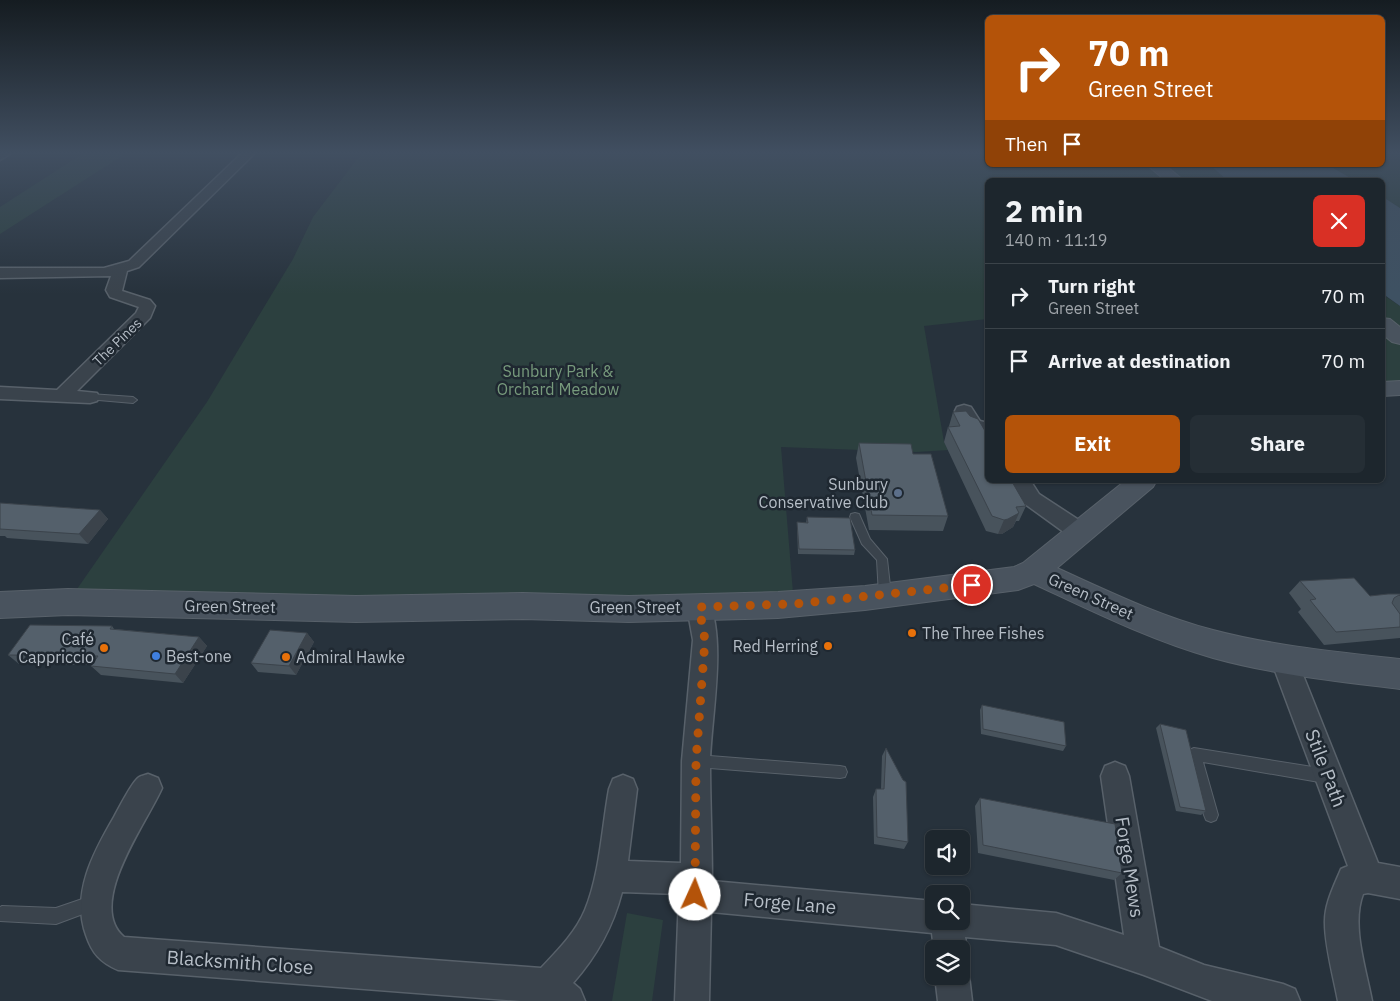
<!DOCTYPE html>
<html lang="en">
<head>
<meta charset="utf-8">
<style>
	:root { --surface:#1d262d; --page:#252e35; --text:#f1f3f6; --muted:#a0a5aa; --line:#3b4349; --accent:#b45309 }
	body { margin:0; font-family:"IBM Plex Sans",sans-serif; background:var(--page); color:var(--text); height:100vh; display:flex; flex-direction:column; font-size:19px; white-space:nowrap }
	* { box-sizing:border-box; margin:0 }
	p { font-size:16px; color:var(--muted) }
	.icon { flex:none; width:28px; height:28px; fill:none; stroke:currentColor; stroke-width:2; stroke-linecap:round; stroke-linejoin:round }
	.map { position:relative; flex:1; overflow:hidden }
	.side { position:absolute; left:985px; top:178px; width:400px; height:305px; display:flex; flex-direction:column; background:var(--surface); border-radius:8px; box-shadow:0 1px 4px #0004,0 0 0 1px var(--line) }
	.side>* { flex:none }
	.top-card { position:absolute; left:985px; top:15px; width:400px; height:152px; border-radius:8px; box-shadow:0 1px 4px #0004,0 0 0 1px var(--line); background:#b45309; color:#fff; overflow:hidden }
	.controls { position:absolute; left:925px; top:830px; display:grid; gap:10px }
	.controls a { display:grid; place-items:center; width:45px; height:45px; border-radius:8px; background:var(--surface); box-shadow:0 1px 4px #0004,0 0 0 1px var(--line); font-size:25px }
	.pin { position:absolute; display:grid; place-items:center; width:42px; height:42px; color:#fff; margin:-21px; border:2px solid #fff; border-radius:50%; box-shadow:0 1px 5px #0007 }
	.me { position:absolute; width:55px; margin:-28px; rotate:2deg; stroke-linejoin:round; filter:drop-shadow(0 0 4px #0008) }
	.turn { display:flex; align-items:center; gap:18px; height:105px; padding:0 20px; font-size:22px }
	.turn .icon { width:65px; height:65px; stroke-width:2.5 }
	.turn b { display:block; font-size:35px; line-height:42px }
	.then { display:flex; align-items:center; height:48px; padding:0 20px; background:#0003; gap:10px; font-size:19px }
	.round { display:grid; place-items:center; flex:none; width:52px; height:52px; border-radius:8px; background:var(--page) }
	.head { display:flex; align-items:center; justify-content:space-between; height:85px; padding:0 20px }
	h1 { font-size:30px; font-weight:800; line-height:38px }
	.cta { display:flex; gap:10px; margin-top:auto; padding:10px 20px }
	.cta a { flex:1; height:58px; border-radius:8px; background:var(--accent); color:#fff; font-size:20px; font-weight:800; line-height:58px; text-align:center }
	.cta a+a { background:var(--page); color:var(--text) }
	ul { padding:0; list-style:none }
	li { display:flex; align-items:center; gap:15px; height:65px; padding:0 20px; border-top:1px solid var(--line) }
	li div { flex:1 }
	li b { display:block; font-size:19px }
	li em { font-style:normal }
	.map>svg:first-child { display:block }
	.green { fill:#2c403f }
	.water { fill:#3e5162 }
	.lines { fill:none; stroke-linecap:round; stroke-linejoin:round }
	.lane-casing { stroke:#58616a; stroke-width:2 }
	.street-casing { stroke:#58616a; stroke-width:3 }
	.secondary-casing { stroke:#58616a; stroke-width:2 }
	.lane { fill:#3a434c; fill-rule:evenodd }
	.street { fill:#3a434c; fill-rule:evenodd }
	.secondary { fill:#49535e; fill-rule:evenodd }
	.wall { fill:#48535c }
	.shaded-wall { fill:#3b434b }
	.building { fill:#54606b; stroke:#3b434b }
	.route { stroke:#b45309; stroke-width:9; stroke-dasharray:0 16.2 }
	.service-dot { fill:#5c6f8a; stroke:#1f2831; stroke-width:2 }
	.food-dot { fill:#e8710a; stroke:#1f2831; stroke-width:2 }
	.shop-dot { fill:#3f7fe0; stroke:#1f2831; stroke-width:2 }
	.labels { text-anchor:middle; stroke-width:5; stroke-linejoin:round; paint-order:stroke }
	.far-street-label { font-size:14px; fill:#b6bec7; stroke:#1f2831 }
	.park-label { font-size:16px; fill:#779a7c; stroke:#1f2831 }
	.poi-label { font-size:16px; fill:#b6bec7; stroke:#1f2831; text-anchor:end }
	.street-label { font-size:16px; fill:#b6bec7; stroke:#1f2831 }
	.near-street-label { font-size:19px; fill:#b6bec7; stroke:#1f2831 }
</style>
</head>
<body>
<div class="map">
<svg width="1400" height="1001" viewBox="0 0 1400 1001">
	<rect width="100%" height="100%" fill="#27323c"/>
	<!-- green -->
	<path class="green" d="M82 154H125L0 234V207Z
		M361 154H987L988 165H1155L1175 180H988L987 319 924 326 944 442 948 450 916 452 781 447 794 605 68 602 207 402 293 259 313 217Z
		M1383 154H1400V208L1383 197 1382 180H1354L1328 165H1382Z
		M1162 165H1210L1227 180H1184Z
		M1382 294 1400 306V332L1383 320Z
		M1382 324 1400 337V388L1383 389Z
		M627 913 663 920 652 1001H612Z"/>
	<!-- water -->
	<path class="water" d="M1210 165H1328L1354 180H1227Z
		M1383 197 1400 208V306L1383 294Z"/>
	<g class="lines">
		<defs>
			<path id="lane" d="M90 394 133 397 137 400 133 403 87 399 86 397 87 395Z
				M855 513 859 514 870 539 887 559 891 595 889 598 885 600 881 598 879 595 877 560 862 544 850 517 851 514Z
				M1194 748 1325 769 1330 771 1332 776 1330 781 1325 783 1203 762 1218 815 1216 820 1211 822 1206 820 1204 815 1187 754 1189 750Z
				M697 755 840 766 845 767 847 772 845 777 840 778 697 767 692 765 690 761 692 757Z
				M94 895 99 898 102 903 99 908 56 924 0 921V907L2 906 56 908Z"/>
			<path id="street" d="M0 154H10L0 160Z
				M241 154H254L139 267 127 271 122 291 150 300 155 306 150 318 77 391 97 393 99 397 97 401 90 403 0 399V387L57 390 136 313 139 307 110 297 106 290 111 276 0 278V268H104L129 261Z
				M964 405 971 407 980 421 988 423V436L966 429 955 411 957 407Z
				M1009 480H1030L1039 494 1088 526 1091 532 1088 538 1080 540 1072 538 1025 504Z
				M699 597 708 600C727 639 711 718 710 762 710 802 712 841 712 881L934 901V921H961V904L1056 913 1124 935 1101 776 1105 766 1115 762 1125 766 1129 776 1159 947 1204 965 1283 984 1295 989 1300 1001H1212L1144 975 1056 945 965 937 967 949 961 961V949L934 950 932 933 711 912 709 1001H675L679 894 622 892C613 927 597 956 573 983L580 989 585 1001H521L118 970C100 962 92 953 86 935 71 894 93 853 114 817 119 808 131 784 138 778 140 776 145 775 148 774L158 778 162 788C148 821 85 904 124 937L541 968C557 951 576 932 585 910 600 874 602 827 609 789L613 779 623 775 633 779 637 789 628 861 681 863 682 761 693 640 687 607 690 600Z
				M1284 649 1293 652 1297 660 1378 863 1400 867V899L1368 893 1363 894C1351 925 1366 969 1372 1001H1338C1334 979 1325 946 1325 924 1324 905 1334 886 1341 869L1348 866 1271 660 1275 652Z
				M961 963 964 964 969 976 972 1001H938L935 976H961Z"/>
			<path id="secondary" d="M1147 165H1165L1183 180H1165Z
				M1382 318 1390 319 1400 327V344L1392 342 1382 334Z
				M1400 381V395L1382 396V382Z
				M1126 480H1157L1153 487 1057 568C1108 591 1159 616 1213 630 1274 646 1337 652 1400 659V689C1337 681 1274 675 1213 658 1150 640 1092 611 1034 584L1018 590 865 610 778 618 629 622 523 619 356 622 68 615 0 618V592L68 589 356 596 523 593 629 596 778 592 865 586 1014 567 1023 563Z"/>
		</defs>
		<!-- lane casing -->
		<use href="#lane" class="lane-casing"/>
		<!-- street casing -->
		<use href="#street" class="street-casing"/>
		<!-- secondary casing -->
		<use href="#secondary" class="secondary-casing"/>
		<!-- lane -->
		<use href="#lane" class="lane"/>
		<!-- street -->
		<use href="#street" class="street"/>
		<!-- secondary -->
		<use href="#secondary" class="secondary"/>
	</g>
	<!-- wall -->
	<path class="wall" d="M953 412 1026 506 1019 521H1016L1013 527 1002 534H998L986 531 944 442 948 427H949V426Z
		M859 443 913 454 948 516 943 531 869 530 856 458Z
		M0 503 100 510 108 519 88 544 7 538 5 536H0Z
		M807 517 855 550 854 555 798 554 797 527V522L806 523Z
		M1300 581 1370 596 1400 594V638L1324 645 1298 612 1301 609 1289 593Z
		M112 626 114 629 199 637 207 646 183 683 101 675 91 666 92 665 19 664 8 655Z
		M307 633 314 642 296 675 258 672 251 663Z
		M982 705 1066 746 1063 751 981 734 980 710Z
		M1160 724 1206 811 1201 815 1176 811 1156 728Z
		M886 748 908 842 904 849 874 844 873 797 876 789H881L882 756Z
		M980 798 1122 873 1114 880 978 853 975 806Z"/>
	<!-- shaded-wall -->
	<path class="shaded-wall" d="M100 510 108 519 88 544 79 534Z
		M1019 513 1013 527 1002 534H998L1004 520Z
		M307 633 314 642 296 675 289 666Z
		M199 637 207 646 183 683 175 674Z"/>
	<!-- building -->
	<path class="building" d="M966 411 970 416 978 419 988 436V480H1011L1026 506 1016 507 1019 513 1008 519 1004 520 992 516 948 427 960 426 953 412Z
		M859 443 911 444 913 454H931L948 516 872 515Z
		M0 503 100 510 79 534 0 529Z
		M807 517 850 518 855 550 799 549 797 522 808 523Z
		M1354 578 1370 596 1388 594H1400V596L1399 595 1394 598 1392 603 1400 614V627L1336 632 1310 600 1316 599 1300 581Z
		M30 625 112 626 110 629 199 637 175 674 91 666 98 656 8 655Z
		M270 630 307 633 289 666 251 663Z
		M982 705 1064 722 1066 746 983 729Z
		M1160 724 1186 730 1206 811 1180 807Z
		M886 748 903 780 906 782 908 842 877 837 876 789H884Z
		M980 798 1115 824 1122 873 983 845Z"/>
	<!-- sky -->
	<linearGradient id="sky" x2="0" y2="1"><stop stop-color="#151c21"/><stop offset="0.52" stop-color="#414f61"/><stop offset="1" stop-color="#414f61" stop-opacity="0"/></linearGradient>
	<rect width="1400" height="294" fill="url(#sky)"/>
	<g class="lines">
		<!-- route -->
		<path class="route" d="M695 895 696 761 705 640 699 607 794 604 972 585"/>
	</g>
	<!-- markers -->
	<circle class="service-dot" cx="898" cy="493" r="5"/>
	<g class="food-dot">
		<circle cx="912" cy="633" r="5"/>
		<circle cx="828" cy="646" r="5"/>
		<circle cx="104" cy="648" r="5"/>
		<circle cx="286" cy="657" r="5"/>
	</g>
	<circle class="shop-dot" cx="156" cy="656" r="5"/>
	<g class="labels">
		<!-- far-street labels -->
		<g class="far-street-label">
			<text transform="translate(117 342) rotate(-44)" y="5">The Pines</text>
		</g>
		<!-- park labels -->
		<g class="park-label">
			<text x="558" y="377">Sunbury Park &amp;<tspan x="558" dy="18">Orchard Meadow</tspan></text>
		</g>
		<!-- poi labels -->
		<g class="poi-label">
			<text x="888" y="490">Sunbury<tspan x="888" dy="18">Conservative Club</tspan></text>
			<text x="922" y="639" text-anchor="start">The Three Fishes</text>
			<text x="94" y="645">Café<tspan x="94" dy="18">Cappriccio</tspan></text>
			<text x="818" y="652">Red Herring</text>
			<text x="166" y="662" text-anchor="start">Best-one</text>
			<text x="296" y="663" text-anchor="start">Admiral Hawke</text>
		</g>
		<!-- street labels -->
		<g class="street-label">
			<text transform="translate(1091 596) rotate(24)" y="6">Green Street</text>
			<text transform="translate(230 606) rotate(1)" y="6">Green Street</text>
			<text x="635" y="613">Green Street</text>
		</g>
		<!-- near-street labels -->
		<g class="near-street-label">
			<text transform="translate(1326 768) rotate(69)" y="7">Stile Path</text>
			<text transform="translate(1130 867) rotate(81)" y="7">Forge Mews</text>
			<text transform="translate(790 903) rotate(5)" y="7">Forge Lane</text>
			<text transform="translate(240 962) rotate(4)" y="7">Blacksmith Close</text>
		</g>
	</g>
</svg>
<div class="controls">
<a><svg class="icon" aria-label="sound" viewBox="0 0 24 24"><path d="M4 9h4l5-4v14l-5-4H4zM17 9q2 3 0 6"/></svg></a>
<a><svg class="icon" aria-label="search" viewBox="0 0 24 24"><circle cx="10" cy="10" r="6"/><path d="M15 15l6 6"/></svg></a>
<a><svg class="icon" aria-label="layers" viewBox="0 0 24 24"><path d="M12 4l9 5-9 5-9-5zM3 14l9 5 9-5"/></svg></a>
</div>
<div class="pin" style="left:972px;top:585px;background:#d93025"><svg class="icon" aria-label="arrive" viewBox="0 0 24 24"><path d="M6 21V4h12l-3 4 3 4H6"/></svg></div>
<svg class="me" style="left:695px;top:895px" viewBox="-20 -20 40 40"><circle r="19" fill="#fff"/><path d="M0-13L10 11 0 6-10 11z" fill="#b45309"/></svg>
<div class="top-card">
<div class="turn"><svg class="icon" aria-label="right" viewBox="0 0 24 24"><path d="M7 20v-9h11M14 6l5 5-5 5"/></svg><div><b>70 m</b>Green Street</div></div>
<div class="then">Then<svg class="icon" aria-label="arrive" viewBox="0 0 24 24"><path d="M6 21V4h12l-3 4 3 4H6"/></svg></div>
</div>
<section class="side">
<div class="head"><div><h1>2 min</h1><p>140 m · 11:19</p></div><a class="round" style="background:#d93025;color:#fff"><svg class="icon" aria-label="close" viewBox="0 0 24 24"><path d="M6 6l12 12M18 6L6 18"/></svg></a></div>
<ul>
<li><svg class="icon" aria-label="right" viewBox="0 0 24 24"><path d="M7 20v-9h11M14 6l5 5-5 5"/></svg><div><b>Turn right</b><p>Green Street</p></div><em>70 m</em></li>
<li><svg class="icon" aria-label="arrive" viewBox="0 0 24 24"><path d="M6 21V4h12l-3 4 3 4H6"/></svg><div><b>Arrive at destination</b></div><em>70 m</em></li>
</ul>
<div class="cta"><a>Exit</a><a>Share</a></div>
</section>
</div>
</body>
</html>
